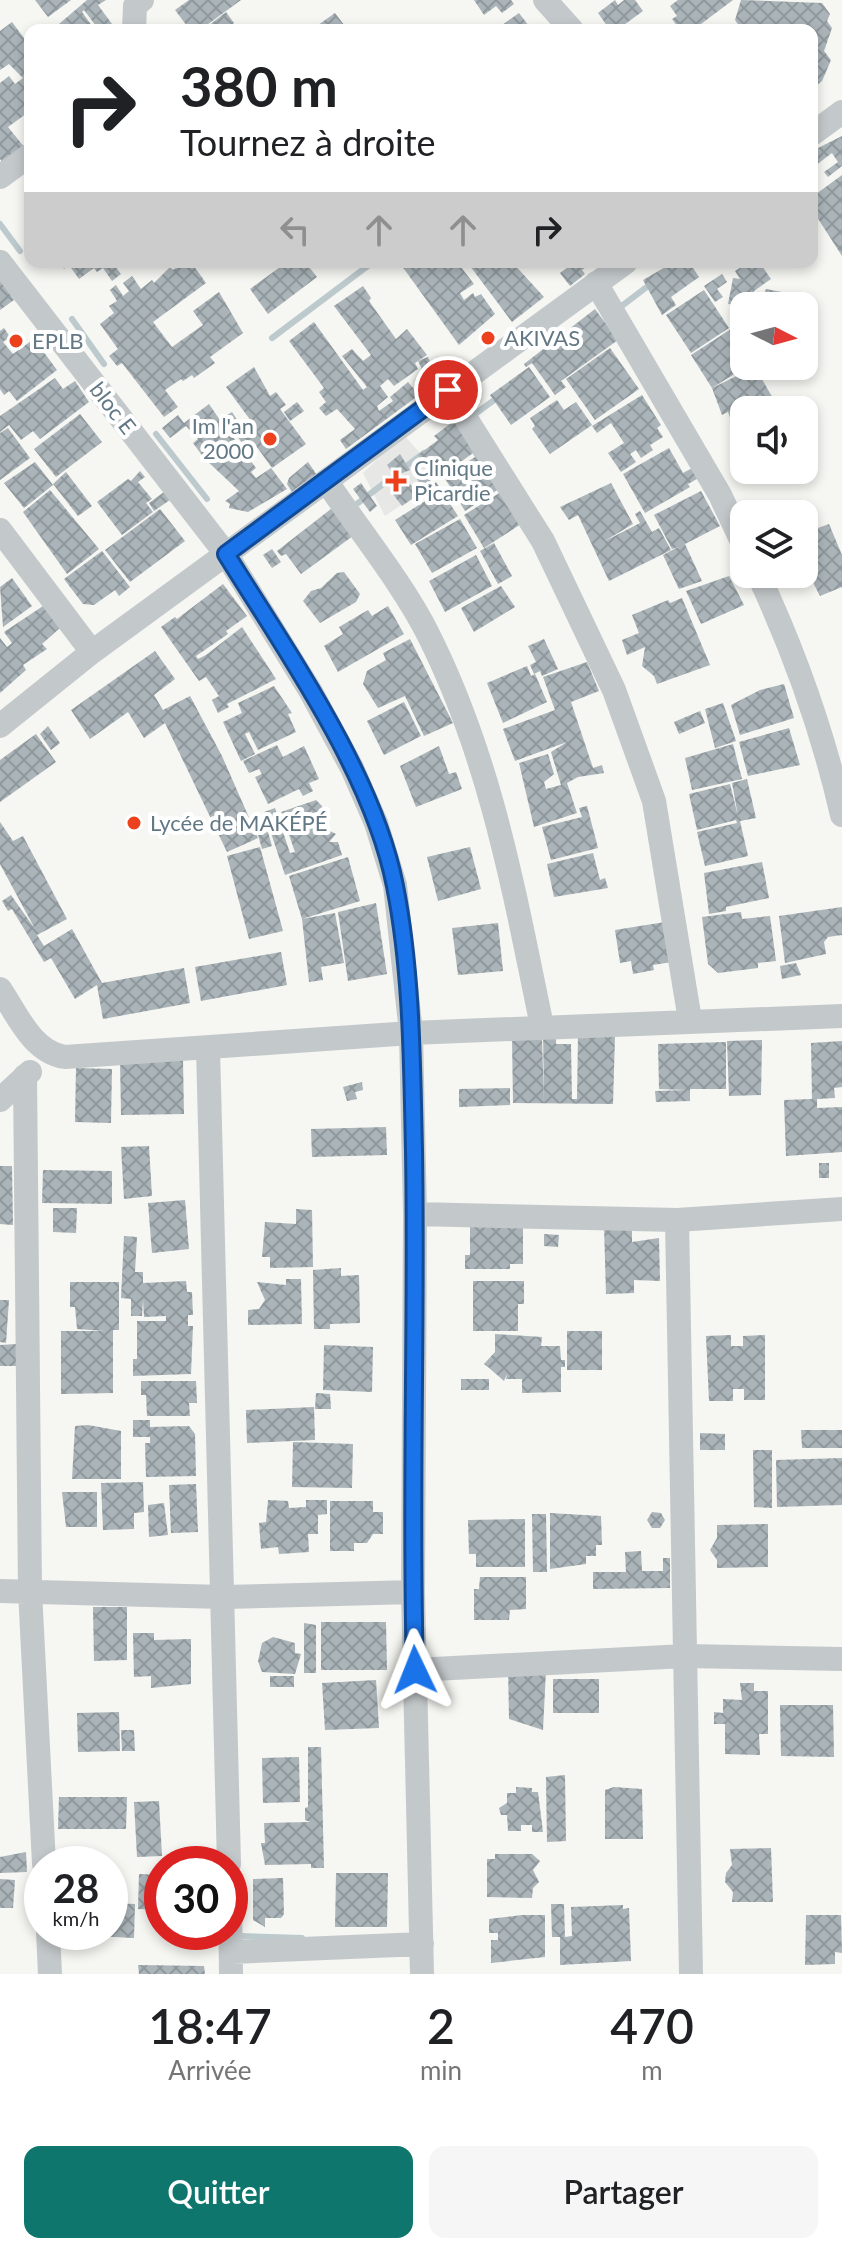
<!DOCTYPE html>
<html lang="fr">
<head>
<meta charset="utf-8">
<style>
	:root { --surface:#fff; --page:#f6f6f6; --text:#202124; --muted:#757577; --accent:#0f766e }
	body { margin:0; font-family:Lato,sans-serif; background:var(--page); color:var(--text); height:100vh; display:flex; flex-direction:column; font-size:30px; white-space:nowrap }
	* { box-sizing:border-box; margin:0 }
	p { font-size:26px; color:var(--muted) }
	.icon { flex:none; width:44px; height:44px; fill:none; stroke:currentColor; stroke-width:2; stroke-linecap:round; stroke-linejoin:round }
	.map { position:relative; height:1974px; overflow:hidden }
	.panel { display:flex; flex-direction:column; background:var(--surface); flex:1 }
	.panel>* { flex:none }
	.guide { position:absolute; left:24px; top:24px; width:794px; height:244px; border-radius:16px; box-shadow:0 4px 12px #0003; background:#fff; color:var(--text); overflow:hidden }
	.needle { width:52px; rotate:96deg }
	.buttons { position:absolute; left:730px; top:292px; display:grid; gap:16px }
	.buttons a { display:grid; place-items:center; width:88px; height:88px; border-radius:16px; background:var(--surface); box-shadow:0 4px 12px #0003; font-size:40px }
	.speed { position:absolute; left:24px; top:1846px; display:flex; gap:16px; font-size:40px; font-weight:700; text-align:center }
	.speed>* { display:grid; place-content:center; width:104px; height:104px; border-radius:50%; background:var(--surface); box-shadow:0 4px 12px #0003; line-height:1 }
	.speed small { font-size:20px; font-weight:400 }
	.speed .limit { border:12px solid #d22; background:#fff; color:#111 }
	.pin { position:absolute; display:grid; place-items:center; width:68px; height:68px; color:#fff; margin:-34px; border:4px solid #fff; border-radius:50%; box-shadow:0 2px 8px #0007 }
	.me { position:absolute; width:88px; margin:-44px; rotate:358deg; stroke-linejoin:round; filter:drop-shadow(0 0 6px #0008) }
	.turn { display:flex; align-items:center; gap:28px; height:168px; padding:0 24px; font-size:36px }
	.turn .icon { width:104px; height:104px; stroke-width:2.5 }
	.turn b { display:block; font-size:56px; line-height:68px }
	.lanes { display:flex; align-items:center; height:76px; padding:0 24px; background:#0003; justify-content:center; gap:40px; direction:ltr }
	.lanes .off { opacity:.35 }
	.eta { display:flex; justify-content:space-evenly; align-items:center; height:136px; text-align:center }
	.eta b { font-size:48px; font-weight:600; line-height:56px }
	.primary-button { display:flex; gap:16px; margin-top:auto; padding:16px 24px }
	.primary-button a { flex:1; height:92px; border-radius:16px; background:var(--accent); color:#fff; font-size:32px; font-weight:600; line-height:92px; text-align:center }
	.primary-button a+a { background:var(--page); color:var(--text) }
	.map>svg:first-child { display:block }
	.built { fill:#e7e7e6 }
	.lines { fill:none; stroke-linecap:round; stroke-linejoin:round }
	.stream { stroke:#bcc9cd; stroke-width:6 }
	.building { fill:url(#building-cross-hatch) }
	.minor { stroke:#c3c8ca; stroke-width:24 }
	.route-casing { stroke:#114b97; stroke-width:20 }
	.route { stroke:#1a73e8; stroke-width:14 }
	.poi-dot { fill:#ed401c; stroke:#fff; stroke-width:3 }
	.labels { text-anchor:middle; stroke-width:8; stroke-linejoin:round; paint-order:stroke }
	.poi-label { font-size:22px; fill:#637885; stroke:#fff; text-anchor:start }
	.street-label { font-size:22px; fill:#637885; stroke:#fff }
</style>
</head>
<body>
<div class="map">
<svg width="842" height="1974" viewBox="0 0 842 1974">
	<defs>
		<pattern id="building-cross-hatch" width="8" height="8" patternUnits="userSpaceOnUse" patternTransform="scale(2)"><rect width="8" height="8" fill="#abb5b9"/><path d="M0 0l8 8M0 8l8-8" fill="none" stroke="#8f989c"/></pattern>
	</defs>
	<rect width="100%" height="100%" fill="#f6f6f2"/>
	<!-- built -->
	<path class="built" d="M403 434 427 461 426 488 385 516 363 473Z"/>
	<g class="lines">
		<!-- stream -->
		<path class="stream" d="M0 224 20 251
			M623 305 652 283
			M72 319 104 364
			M272 338 373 262
			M471 417 497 398
			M156 434 207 499
			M401 470 424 453
			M358 503 395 475
			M238 1936 302 1938"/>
	</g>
	<!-- building -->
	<path class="building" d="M35 0H71L48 17Z
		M87 0H106L98 5 112 24 99 30 84 10 82 12 95 30H52Z
		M189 0H241L200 30H190L175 10Z
		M474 0H511L514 4 502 13 496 6 484 15Z
		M615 0 618 5 624 0H635L643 11 617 30H610L598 13Z
		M678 0H733L693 30H680L672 19 677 16 670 6Z
		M741 0 822 3 830 14 827 21 832 28 824 51 831 60 822 81 812 89V30H742L735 20Z
		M226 12 234 23 225 30H203Z
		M335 13 348 30H311Z
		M519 13 532 30H495Z
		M12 22 30 46V111L8 127 25 148 4 164 0 159V83L9 76 15 84 23 78 9 64 0 70V31Z
		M842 136V166L828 177 824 172 838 162 832 153 812 168V151Z
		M842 175V256L815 214 812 215V197Z
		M59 262H112L121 274 112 281 103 268 97 272 94 268 79 279 69 265 64 269Z
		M184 262H191L206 283 153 322 172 347 203 325 193 311 219 292 243 333 210 357 215 363 194 378 192 375 183 381 181 379 165 390 178 407 164 417 122 363 117 366 109 356 118 349 100 324 114 313 109 306 117 301 110 290 116 285 123 296 129 291 123 283 132 276 141 289 152 280 154 283 170 267 173 270Z
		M287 262H305L317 277 268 314 250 289Z
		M399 262H437L441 268 457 262 474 284 460 293 464 300 473 293 475 297 481 294 495 314 459 345Z
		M467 262H512L544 297 512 322Z
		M575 262H593L582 270 585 274 570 286 560 273Z
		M674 262H689L699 277 671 297 676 305 662 315 643 280Z
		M749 262H759L771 279 754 291V296L762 302 766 289 797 295 795 306H744V320H740L737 305 728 304 733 278 740 279 735 271Z
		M722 274 727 282 717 289 723 297 715 302 704 286Z
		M0 280 14 300 0 310Z
		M363 286 371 298 369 301 396 339 407 329 427 355 415 363 418 369 394 386 388 379 380 386 388 397 377 406 379 411 393 401 390 397 408 382 419 395 346 449 340 440 355 429 337 409 326 416 319 408 326 402 319 392 324 388 289 341 314 322 363 390 367 387 342 356 352 349 363 361 371 355 334 306Z
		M704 290 729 328 691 353 666 315Z
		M595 309 618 340 561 381 566 387 555 395 532 363 526 367 524 364Z
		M4 328 10 337 3 342 13 354 34 339 57 370 17 401 9 391 4 395 0 389V331Z
		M731 329 744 349V368L712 388 691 355Z
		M610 348 639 389 595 420 566 379Z
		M428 357 435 373 426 377 418 361Z
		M254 367 270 396 276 392 286 405 280 409 306 444 272 468 254 443 246 448 236 435 233 437 256 468 251 472 256 478 271 468 287 489 248 512 229 508 230 504 225 501 239 491 204 458 193 443 198 439 186 426 170 438 162 428 178 415 184 423 209 404 224 426 228 423 224 417 232 412 244 430 254 425 226 387Z
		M529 367 550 397 511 425 490 395Z
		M755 367 774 400 744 410V414L731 420 728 412 722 415 712 388Z
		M55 378 63 389 75 381 89 402 40 439 33 431 21 440 9 425 0 432V416Z
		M642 395 661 425 657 428 663 437 650 445 653 450 641 458 636 450 630 454 636 462 621 472 608 453 624 443 611 423 597 433 592 426Z
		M557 400 564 410 576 402 592 425 550 454 532 429 535 426 530 418Z
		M297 402 304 411 290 421 284 412Z
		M80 414 102 442 56 477 34 449Z
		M462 415 502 487 465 511 444 477 475 457 473 453 436 480 418 455 438 440 434 436Z
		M8 428 30 458 0 480V433Z
		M669 448 683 473 698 465 704 475 688 484 690 487 645 513 623 474Z
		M400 454 410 470 395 476 387 465Z
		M35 462 53 485 24 508 4 483Z
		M308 462 317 475 292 492 287 484 289 478Z
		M140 471 145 477 138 482 152 499 146 503 153 512 122 535 97 502 128 479 131 481Z
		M66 472 92 506 78 516 53 484Z
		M425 472 433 485 436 482 458 516 411 545 395 520 430 498 417 479Z
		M407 481 419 494 402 506 393 494Z
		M361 483 377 506 370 512 353 489Z
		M611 483 633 524 603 542 640 523 635 514 640 511 652 532 659 528 671 550 609 581 578 515 569 520 560 507Z
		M50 490 99 549 67 574 23 512Z
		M701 491 720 526 685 544 702 581 679 589 663 555 678 547 672 549 654 515Z
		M164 492 170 500 154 511 149 503Z
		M501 492 521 524 484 548 464 515Z
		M336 505 357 533 301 574 286 554 281 556 277 551Z
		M160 509 185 541 130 582 105 550Z
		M460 519 477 548 432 573 415 544Z
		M829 524 842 555V587L820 596 804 565V545L818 539 815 529Z
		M494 543 512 576 498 584 480 551Z
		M272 549 281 562 272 568 263 555Z
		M102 551 130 587 119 596 115 590 94 605 83 604 64 579Z
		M476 555 492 586 445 612 429 581Z
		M344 572 360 594 356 602 320 623 303 601 311 591 321 588 337 573Z
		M729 576 744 605 701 624 686 591Z
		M12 578 32 606 3 627 0 587Z
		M223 584 247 616 226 631 228 634 196 656 198 659 206 655 242 627 276 679 227 704 229 707 218 713 212 700 219 696 206 677 199 681 161 627 175 617 177 619Z
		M501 586 515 607 474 632 461 608Z
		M682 598 710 665 657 684 654 676 642 666 645 647 627 655 622 640 639 633 632 615 668 600 670 603Z
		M46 604 61 627 42 644 47 649 23 665 26 670 0 693V638L7 647 12 643 4 632Z
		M388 606 404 634 338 672 324 646 343 634 339 627 368 610 372 616Z
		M410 639 453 723 424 736 405 696 378 708 363 684 367 671 386 660 383 653Z
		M544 639 558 669 542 676 540 671 534 674 530 665 536 662 528 646Z
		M155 651 175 679 154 695 163 710 190 696 222 756 258 838 227 852 165 723 144 738 128 712 90 739 71 710Z
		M587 662 599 691 571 702 593 768 602 765 604 773 578 777 567 783 577 813 534 827 519 763 548 754 554 774 544 782 546 789 561 785 551 752 567 742 515 761 503 729 555 710 543 677Z
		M527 666 531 676 535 674 547 702 503 723 487 683Z
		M784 684 794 718 740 735 731 705 760 690Z
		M274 686 292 713 288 714 296 732 258 750 249 732 245 734 255 754 241 761 223 722 242 713 238 703Z
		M404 702 421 736 384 755 367 721Z
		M723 703 736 741 715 748 705 709Z
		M700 711 705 723 679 734 674 722Z
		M48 726 60 743 51 750 40 734Z
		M789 728 800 765 748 776 739 742Z
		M36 734 56 762 0 802V760Z
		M733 744 742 779 692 790 685 758Z
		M277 745 283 757 304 746 319 779 309 783 313 791 303 796 299 789 268 804 255 777 262 774 259 769 249 773 243 761Z
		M439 746 449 774 456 772 462 789 416 807 400 766Z
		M747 779 756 818 740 821 748 856 705 866 697 832 737 823 736 820 697 830 689 794 730 784 738 816 732 783Z
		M316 800 322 806 328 830 336 834 329 842H338L342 855 285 875 264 812 275 808 290 853 295 852 281 812Z
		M587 806 598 848 551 860 542 827 582 817 579 808Z
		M0 822 13 841 23 836 67 919 37 935 44 946 72 929 102 983 184 968 190 1003 103 1019 97 985 75 999 51 958 44 962 12 909 8 911 2 901 11 895 35 929 0 864Z
		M268 832 272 846 262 849 258 835Z
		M260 847 283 931 249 939 227 856Z
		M470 847 481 889 438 901 427 857Z
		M593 853 600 880 605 878 608 888 554 897 547 864Z
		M348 857 360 901 302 919 335 913 344 963 321 967 323 980 309 982 302 919 289 876Z
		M762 862 769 898 726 907V911L709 914 704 873Z
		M376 903 387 974 348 981 338 912Z
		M842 907V935L828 937 824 942 826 954 785 963 779 916Z
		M741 912 742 919 770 916 776 961 758 963V968L718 973 708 964 702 917Z
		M665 922 672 962 653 965 654 970 633 974 631 961 620 963 615 930Z
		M498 923 503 971 458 975 452 928Z
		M281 952 287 985 201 1001 195 967Z
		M796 963 801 975 782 979 780 966Z
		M543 1030H556V1044H571L572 1099H577L578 1036H615L613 1104 513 1103 512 1040 542 1039 544 1100Z
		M762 1040 761 1095 729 1096 727 1041Z
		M842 1041V1087L834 1088 835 1098 817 1099V1108L842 1107V1152L786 1156 784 1100 812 1099 811 1043Z
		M726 1042V1089H690V1101L656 1102 655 1091 687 1090 659 1089 658 1044Z
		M183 1060 184 1114 121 1115 120 1061Z
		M76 1068 112 1069 111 1123 75 1122Z
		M362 1082 363 1090 355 1092 357 1099 347 1101 343 1087Z
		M510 1088V1105L459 1107V1089Z
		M386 1127 387 1155 312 1157 311 1129Z
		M149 1146 152 1196 124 1199 121 1147Z
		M819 1163H829V1178H819Z
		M0 1166H12L13 1225 0 1224Z
		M43 1170 112 1171V1204L42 1203Z
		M185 1200 189 1249 152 1253 148 1203Z
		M53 1208H77L76 1233 53 1232Z
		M296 1209 312 1210 313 1267 270 1268V1257H262L265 1222 296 1224Z
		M523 1220V1264H510V1269H465V1255H470V1226Z
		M632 1225V1242L659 1238 660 1281 634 1280V1293L606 1294 604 1226Z
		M544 1234 559 1235 558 1247 544 1246Z
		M124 1236 137 1237 135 1272H143V1283L186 1281 187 1292H192L193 1315H188V1326H193L191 1374 133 1376V1359H137V1321H166V1316L144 1317 143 1300 142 1316H131V1299L121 1298Z
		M341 1268V1276L359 1275 360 1323 330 1324V1329H314L313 1270Z
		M286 1279H301L302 1324 248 1325V1310L259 1309 265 1300 257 1282 286 1285Z
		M473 1281H524V1304H518V1331H473Z
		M70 1282H119V1330H113V1393L61 1394V1331H105L77 1329 75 1307H70Z
		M0 1300H9L6 1343 0 1342Z
		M567 1331H602V1370H567Z
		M495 1334 542 1337 541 1346H560L561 1360H565V1367H561V1392L522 1393V1379H506L507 1374 504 1381 488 1367 484 1364 495 1352Z
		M731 1335V1346H743V1336L765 1335V1400H744V1389H733V1401H709L706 1336Z
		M16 1344V1366H0V1345Z
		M324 1345 373 1347 372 1392 323 1390Z
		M461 1379H489V1390H461Z
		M141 1381H196L197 1403H189L190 1416H147L146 1395H141Z
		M316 1393 330 1394 331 1409H315Z
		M314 1407 315 1440 247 1443 246 1410Z
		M133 1420H150V1427L189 1426 195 1434 196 1476 146 1477 145 1443H150V1437H133Z
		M88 1425 121 1431V1479H72L75 1426Z
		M801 1430H842V1448H802Z
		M700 1433 725 1434V1450H700Z
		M293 1442 353 1444 352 1488 292 1487Z
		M753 1450H772V1508L754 1507Z
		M842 1458V1505L777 1507 776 1460Z
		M143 1482 144 1512 134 1513V1529L103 1530 101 1483Z
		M196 1484 198 1532 171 1533 169 1485Z
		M62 1492H97V1527H66Z
		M268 1500 288 1501 289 1508 306 1507V1500H327V1514L318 1515V1534H308L309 1552 279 1554 278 1547 261 1549 259 1523 266 1522Z
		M330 1501H373V1512H383V1534H373L367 1543H354V1551H330Z
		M164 1503 168 1535 149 1537 148 1505Z
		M652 1512 661 1513 665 1520 660 1528H652L647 1520Z
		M550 1513 601 1516 602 1545H596V1556H586V1564L550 1569Z
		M532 1514H546L547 1572H533Z
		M525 1519V1567H476V1554H469L468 1520Z
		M768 1524V1567L717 1568V1560L710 1550 717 1538V1525Z
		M641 1551 642 1571H663V1558H670V1588L593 1589V1572H626L625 1552Z
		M480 1577H526V1609L510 1610 509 1620H474V1589H479Z
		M93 1607H127V1660L94 1661Z
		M321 1622H386L387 1670H321Z
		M304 1623 316 1625V1673H304Z
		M133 1633H154V1640L191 1639V1684L151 1688V1676L134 1677Z
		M273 1637 295 1643V1653L301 1654 295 1674 262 1672 258 1661 262 1643Z
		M508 1666 546 1670 543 1730 509 1719Z
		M270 1676H294V1687H270Z
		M553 1679H599V1713H553Z
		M376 1680 379 1728 325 1730 322 1683Z
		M740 1683H754V1691H768V1734H759L760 1755 725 1754V1724H714V1712L723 1713V1699L742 1700Z
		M780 1705H833L834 1757 781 1756Z
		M119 1712 120 1751 78 1752 77 1713Z
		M121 1730H134L135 1751H122Z
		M308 1747H321L324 1868H311V1864L265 1865 261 1843H265L264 1823 310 1822 305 1820V1808L308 1807Z
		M299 1757 300 1802 263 1803 262 1758Z
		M565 1775 566 1841 547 1842 546 1777Z
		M516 1787 532 1788V1792H538L543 1832H532V1825H521V1831H508L507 1815H501L499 1808 507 1803V1793H516Z
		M614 1787 642 1789 643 1839H605V1790Z
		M59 1797H127L126 1829H58Z
		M159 1801 162 1856 137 1857 134 1802Z
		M771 1848 773 1902H732L733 1892 725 1882 726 1873 732 1865 730 1849Z
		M26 1852 27 1872 0 1873V1857Z
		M495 1854H532L540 1861 533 1870 539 1882 533 1888 532 1898 487 1897V1859H495Z
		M336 1873H388L387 1927H335Z
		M139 1874 162 1875V1910L138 1909Z
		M283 1878 284 1914 281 1918H265V1927L253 1920V1879Z
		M0 1879 15 1880 13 1908H0Z
		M110 1903 135 1904 134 1938 95 1936V1932H110Z
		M551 1904H564L565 1937 572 1936 571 1907 623 1905V1909L629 1908 631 1961 560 1965V1937H552Z
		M522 1915H545V1957L491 1963V1940H498V1933H489V1919Z
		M806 1915H841L842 1953 835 1952V1964L805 1965Z
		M138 1965 204 1966 205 1974H139Z"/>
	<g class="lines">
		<!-- minor -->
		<path class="minor" d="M545 0 572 30
			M134 30 135 6 142 0
			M812 134 842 112
			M0 177 30 155
			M0 262 226 554 311 692 352 768 376 823 395 885 411 1033 415 1214 413 1592 422 1974
			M596 283 720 495 744 546
			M448 390 543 541 614 690 654 801 690 1020
			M327 482C359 530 403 584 428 634 491 759 514 891 542 1026
			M0 530 92 652
			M758 574C794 651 823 732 842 815
			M0 726 92 652 626 262
			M0 989C17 1014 32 1052 65 1057L411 1033 842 1016
			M208 1048 229 1864
			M25 1076 30 1591 44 1864
			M0 1100 30 1072
			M415 1214 677 1220 842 1209
			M677 1220 691 1974
			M0 1591 223 1597 413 1592
			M415 1670 685 1656 842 1659
			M230 1900 231 1974
			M48 1932 50 1974
			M231 1952 422 1944"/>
	</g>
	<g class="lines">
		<defs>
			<path id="route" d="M415 1670C410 1497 417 1324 414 1151 412 1063 412 972 395 886 373 773 286 651 226 554L448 390"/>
		</defs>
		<!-- route casing -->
		<use href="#route" class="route-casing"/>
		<!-- route -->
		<use href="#route" class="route"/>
	</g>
	<!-- markers -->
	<g class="poi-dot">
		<circle cx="488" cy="338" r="8"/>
		<circle cx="16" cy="341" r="8"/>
		<circle cx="270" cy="439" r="8"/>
		<path d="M392 469h8v8h8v8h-8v8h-8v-8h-8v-8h8z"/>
		<circle cx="134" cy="823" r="8"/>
	</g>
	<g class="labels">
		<!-- poi labels -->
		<g class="poi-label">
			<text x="504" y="346">AKIVAS</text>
			<text x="32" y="349">EPLB</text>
			<text x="254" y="434" text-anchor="end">Im l'an<tspan x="254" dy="25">2000</tspan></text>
			<text x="414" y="476">Clinique<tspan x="414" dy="25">Picardie</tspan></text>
			<text x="150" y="831">Lycée de MAKÉPÉ</text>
		</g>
		<!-- street labels -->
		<g class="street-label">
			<text transform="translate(113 408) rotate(52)" y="8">bloc E</text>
		</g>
	</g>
</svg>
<div class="buttons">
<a><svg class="needle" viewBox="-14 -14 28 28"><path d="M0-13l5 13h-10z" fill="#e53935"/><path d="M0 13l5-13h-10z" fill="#757577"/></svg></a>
<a><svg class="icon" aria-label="sound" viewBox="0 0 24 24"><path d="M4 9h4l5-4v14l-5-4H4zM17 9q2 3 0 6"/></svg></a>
<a><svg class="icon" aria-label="layers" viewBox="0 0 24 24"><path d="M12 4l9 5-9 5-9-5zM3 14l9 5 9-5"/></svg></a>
</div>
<div class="speed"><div>28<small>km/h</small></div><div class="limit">30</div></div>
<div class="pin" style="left:448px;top:390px;background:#d93025"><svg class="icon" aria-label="arrive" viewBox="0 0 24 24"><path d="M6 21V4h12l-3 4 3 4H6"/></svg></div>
<svg class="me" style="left:415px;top:1670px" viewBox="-20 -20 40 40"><path d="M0-17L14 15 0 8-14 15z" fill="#1a73e8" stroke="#fff" stroke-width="4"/></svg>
<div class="guide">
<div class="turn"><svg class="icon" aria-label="right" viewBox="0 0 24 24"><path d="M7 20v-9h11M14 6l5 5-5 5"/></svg><div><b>380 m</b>Tournez à droite</div></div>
<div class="lanes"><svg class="icon off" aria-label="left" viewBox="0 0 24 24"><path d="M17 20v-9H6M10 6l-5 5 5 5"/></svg><svg class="icon off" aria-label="ahead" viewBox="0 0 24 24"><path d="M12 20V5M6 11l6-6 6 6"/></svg><svg class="icon off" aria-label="ahead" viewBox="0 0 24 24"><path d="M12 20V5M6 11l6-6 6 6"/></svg><svg class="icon" aria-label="right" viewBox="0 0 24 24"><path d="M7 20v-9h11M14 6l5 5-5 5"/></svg></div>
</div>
</div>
<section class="panel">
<div class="eta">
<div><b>18:47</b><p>Arrivée</p></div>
<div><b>2</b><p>min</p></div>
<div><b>470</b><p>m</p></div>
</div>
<div class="primary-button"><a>Quitter</a><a>Partager</a></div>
</section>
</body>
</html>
